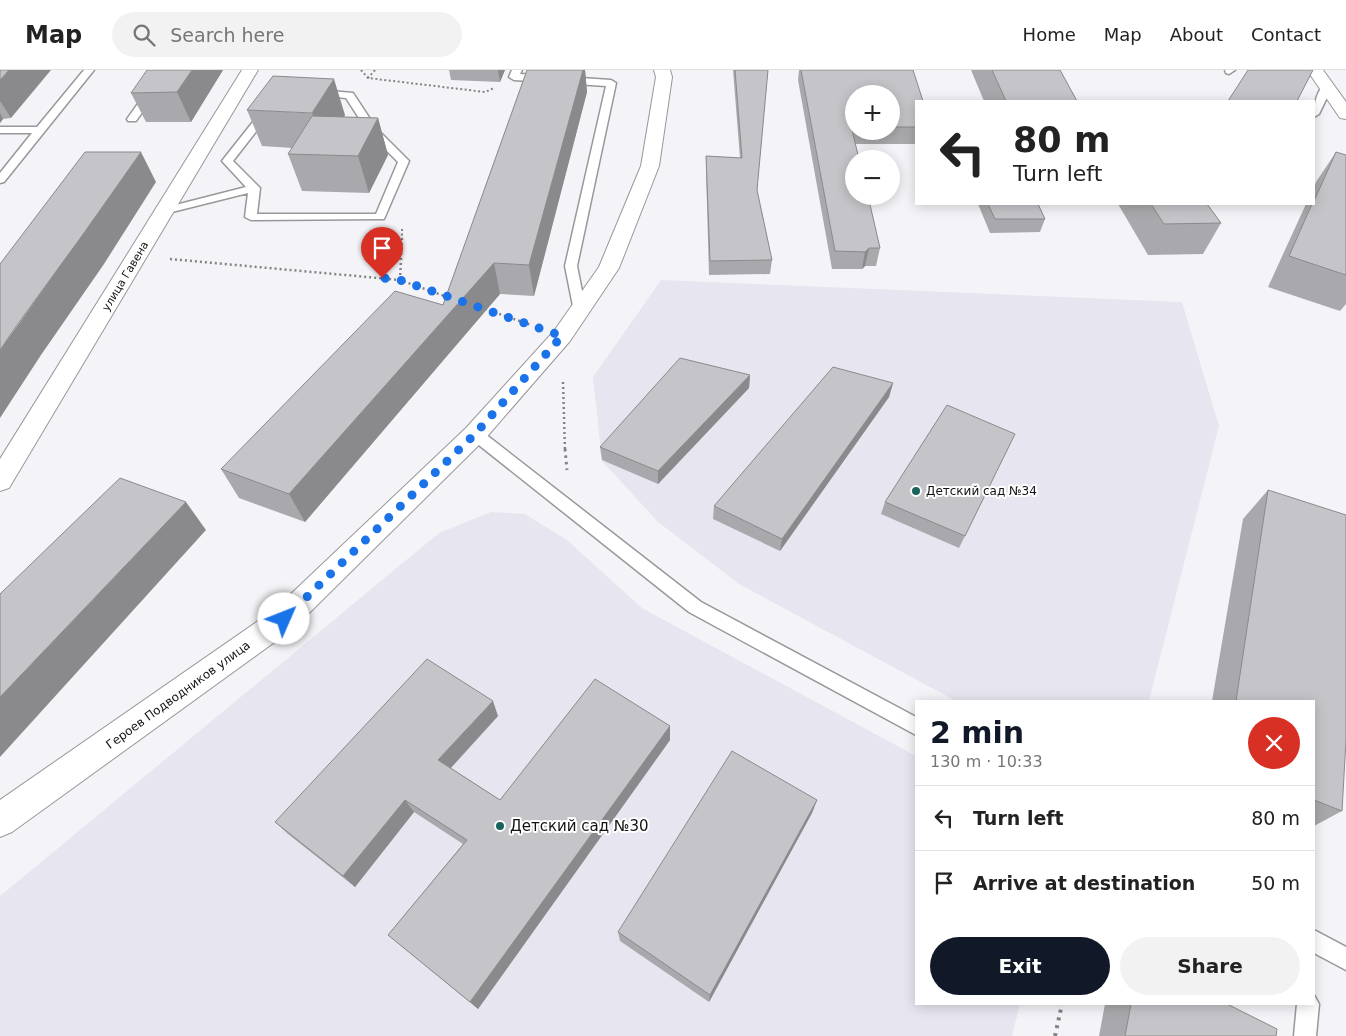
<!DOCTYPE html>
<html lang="en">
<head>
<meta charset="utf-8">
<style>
	:root { --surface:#fff; --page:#f2f2f2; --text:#222; --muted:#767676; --line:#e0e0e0; --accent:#111827 }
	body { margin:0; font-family:"DejaVu Sans",sans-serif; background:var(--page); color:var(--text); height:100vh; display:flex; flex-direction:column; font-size:19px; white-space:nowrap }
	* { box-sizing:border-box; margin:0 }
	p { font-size:16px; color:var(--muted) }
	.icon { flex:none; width:28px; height:28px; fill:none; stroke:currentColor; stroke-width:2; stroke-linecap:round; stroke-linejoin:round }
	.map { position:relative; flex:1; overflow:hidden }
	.sheet { position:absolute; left:915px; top:630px; width:400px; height:305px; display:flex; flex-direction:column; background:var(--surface); border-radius:0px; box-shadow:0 2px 12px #0003 }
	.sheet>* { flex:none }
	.guide { position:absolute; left:915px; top:30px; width:400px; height:105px; border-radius:0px; box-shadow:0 2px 12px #0003; background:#fff; color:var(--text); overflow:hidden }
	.buttons { position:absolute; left:845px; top:15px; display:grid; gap:10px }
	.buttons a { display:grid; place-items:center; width:55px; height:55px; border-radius:50%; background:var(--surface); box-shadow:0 2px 12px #0003; font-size:25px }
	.pin { position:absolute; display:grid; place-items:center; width:42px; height:42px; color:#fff; margin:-51px -21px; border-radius:50% 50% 50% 0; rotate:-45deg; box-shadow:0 0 5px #0007 }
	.pin .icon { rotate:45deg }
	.me { position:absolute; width:55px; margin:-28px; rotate:46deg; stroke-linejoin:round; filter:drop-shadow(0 0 4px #0008) }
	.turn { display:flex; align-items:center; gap:18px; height:105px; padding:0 15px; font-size:22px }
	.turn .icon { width:65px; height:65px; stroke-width:2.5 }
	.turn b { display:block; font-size:35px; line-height:42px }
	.round { display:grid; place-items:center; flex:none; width:52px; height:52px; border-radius:26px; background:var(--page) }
	.summary { display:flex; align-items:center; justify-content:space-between; height:85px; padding:0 15px }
	h1 { font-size:30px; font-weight:700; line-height:38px; color:var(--accent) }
	.action { display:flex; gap:10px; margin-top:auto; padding:10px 15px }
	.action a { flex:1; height:58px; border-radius:30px; background:var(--accent); color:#fff; font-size:20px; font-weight:700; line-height:58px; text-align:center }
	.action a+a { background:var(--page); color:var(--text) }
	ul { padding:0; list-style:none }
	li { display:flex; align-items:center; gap:15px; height:65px; padding:0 15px; border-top:1px solid var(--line) }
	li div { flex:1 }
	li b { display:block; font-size:19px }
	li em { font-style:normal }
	header { display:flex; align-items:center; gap:30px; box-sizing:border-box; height:70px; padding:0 25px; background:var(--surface); border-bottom:1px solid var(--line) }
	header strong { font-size:24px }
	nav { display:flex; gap:28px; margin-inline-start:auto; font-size:18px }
	.search { width:350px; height:45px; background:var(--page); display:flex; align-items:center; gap:12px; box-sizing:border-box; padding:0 18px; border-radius:28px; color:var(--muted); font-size:19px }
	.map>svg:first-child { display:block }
	.built { fill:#e7e6f0 }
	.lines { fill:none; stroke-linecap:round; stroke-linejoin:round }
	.lane-casing { stroke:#98989b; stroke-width:3 }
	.street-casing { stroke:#98989b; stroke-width:2 }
	.path-far3 { stroke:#838385; stroke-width:2; stroke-dasharray:2 2.5; stroke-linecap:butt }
	.path-far2 { stroke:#838385; stroke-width:2.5; stroke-dasharray:2 3; stroke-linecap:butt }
	.path-far1 { stroke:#838385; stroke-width:3; stroke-dasharray:2.5 4; stroke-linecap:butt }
	.path { stroke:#838385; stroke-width:4; stroke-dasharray:3 5; stroke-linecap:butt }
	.lane { fill:#fff; fill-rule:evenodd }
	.street { fill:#fff; fill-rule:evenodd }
	.wall { fill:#a9a9ad; fill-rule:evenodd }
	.shaded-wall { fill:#8a8a8d }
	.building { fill:#c5c5c9; stroke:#8a8a8d }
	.route { stroke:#1a73e8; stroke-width:9; stroke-dasharray:0 16.2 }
	.poi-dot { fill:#18645c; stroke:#fff; stroke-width:2 }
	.labels { text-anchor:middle; stroke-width:4; stroke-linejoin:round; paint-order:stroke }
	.far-street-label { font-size:11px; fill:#131314; stroke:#fff }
	.poi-label { font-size:12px; fill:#131314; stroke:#fff; text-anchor:start }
	.street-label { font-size:12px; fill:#131314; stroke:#fff }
	.near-poi-label { font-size:15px; fill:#131314; stroke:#fff; text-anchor:start }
</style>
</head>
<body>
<header>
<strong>Map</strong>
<div class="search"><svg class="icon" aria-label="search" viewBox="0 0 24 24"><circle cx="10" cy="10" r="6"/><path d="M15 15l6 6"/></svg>Search here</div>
<nav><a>Home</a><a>Map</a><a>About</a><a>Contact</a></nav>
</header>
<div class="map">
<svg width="1346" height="966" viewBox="0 0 1346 966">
	<rect width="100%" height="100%" fill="#f4f4f8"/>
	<!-- built -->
	<path class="built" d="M661 210 1182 232 1219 356 1149 631H956L739 514 658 452 602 391 593 307Z
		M491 442 525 444 567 470 642 538 916 686V934H1020L1012 966H0V826L439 463Z"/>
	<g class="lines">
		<defs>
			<path id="lane" d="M84 0H94L4 112 0 113V103L32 63H0V57H37Z
				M162 0H172L136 51H128L127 49Z
				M512 0H522L520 4 611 10 616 13 577 196 586 241 585 244H575L574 241 565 196 606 16 514 10 509 7Z
				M1225 0H1235L1229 4 1226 3Z
				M1327 14 1332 17 1319 44 1314 47C1314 37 1316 18 1327 14Z
				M318 20 353 23 376 58 409 91 384 149 251 150 245 147 248 123 164 144 160 143 158 141 160 139 246 117 222 91 263 39 267 38 272 41 233 91 260 118 257 144H376L398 92 368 62 346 28 314 25V21Z
				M475 359 480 360 701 532 916 647V665L689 542 470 368 468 364 470 360Z
				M1314 860 1346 877V900L1314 883Z
				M1314 925 1319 934 1316 966H1294L1297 934H1314Z"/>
			<path id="street" d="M242 0H258L9 418 0 421V389Z
				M654 0H670L672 7 659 96 619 198 570 271 484 370 294 558 12 762 0 767V730L274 540 466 358 554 261 599 197 641 96 656 7Z
				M1307 0H1323L1346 32V49L1340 48Z"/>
		</defs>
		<!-- lane casing -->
		<use href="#lane" class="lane-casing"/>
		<!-- street casing -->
		<use href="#street" class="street-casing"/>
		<!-- path-far3 -->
		<path class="path-far3" d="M361 0 369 9
			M375 0 368 8 485 22 494 18
			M402 170V158"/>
		<!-- path-far2 -->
		<path class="path-far2" d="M170 189 400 210 450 228
			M400 210 402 169
			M485 239 531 255
			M563 312 565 381"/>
		<!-- path-far1 -->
		<path class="path-far1" d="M565 379 567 400"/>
		<!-- path -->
		<path class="path" d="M1055 966 1062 934"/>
		<!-- lane -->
		<use href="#lane" class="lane"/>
		<!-- street -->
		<use href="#street" class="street"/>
	</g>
	<!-- wall -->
	<path class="wall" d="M0 0 11 48 3 49 0 53Z
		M223 0 191 52H146L131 23Z
		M449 0H505L500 12 451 10Z
		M527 0H585L587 22 534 226 500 224 305 452 239 428 221 399 443 235Z
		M733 0H768L757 120 772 190 770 204 709 205 706 100V86L740 88Z
		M799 0H913L916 31V74H855L880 178 876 196H865L862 199H832L798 10ZM854 24H891V61H854Z
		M971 0H1060L1077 31H984Z
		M247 40 345 45 344 47 378 48 388 85 369 123 302 121 288 84 292 78 262 76Z
		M1336 82 1346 85V234L1340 241 1268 217 1306 134H1314V117L1316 112Z
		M978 134H1038L1045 149 1040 162 990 163Z
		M1118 134H1207L1221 153 1203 184 1148 185Z
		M750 305 749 318 658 414 602 390 600 377Z
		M893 313 889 327 780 481 713 449 714 436Z
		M1015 364 959 478 881 444 885 432Z
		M1268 420 1342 741 1314 756V631H1212L1243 449Z
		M498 646 451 698 500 730 670 656V670L478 939 388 865 463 774 414 742 355 817 288 764 275 752Z
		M817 730 812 743 709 932 620 871 618 862Z
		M1105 934H1227L1276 966H1099Z"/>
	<!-- shaded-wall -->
	<path class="shaded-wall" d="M9 0H51L11 48 0 31V10Z
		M192 0H223L191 52 177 22Z
		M498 0H505L500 12Z
		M583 0H585L587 22 534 226 529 195Z
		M334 9 345 45 325 79 312 43Z
		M0 43 3 49 0 53Z
		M378 48 388 85 369 123 358 86Z
		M141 82 156 112 104 194 41 285 0 348V280Z
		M869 178 865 196 862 199 865 182Z
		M494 193 500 224 305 452 289 424Z
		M750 305 749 318 658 414V401Z
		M893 313 889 327 780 481 782 469Z
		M186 432 206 460 0 687V627Z
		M493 631 498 646 446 703 438 690Z
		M670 656V670L478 939 470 932Z
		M405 730 414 742 355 817 343 806Z
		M817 730 812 743 709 932 710 925Z"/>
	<!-- building -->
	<path class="building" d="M0 0H9L0 10Z
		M147 0H192L177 22 131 23Z
		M527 0H583L529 195 494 193 289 424 221 399 395 221 443 235Z
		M735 0H768L757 120 772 190 710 191 706 86 742 88Z
		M801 0H913L923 31H916V57H891V24H854V56H851L859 89H854V126H868L880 178H869L865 182 835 181Z
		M992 0H1060L1077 31H1006Z
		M1248 0H1313L1297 31H1228Z
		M273 6 334 9 312 43 247 40Z
		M312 46 378 48 358 86 288 84Z
		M85 82H141L84 163 17 255 0 280V194Z
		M1336 82 1346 85V205L1289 186 1312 134H1314V131Z
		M988 134H1038L1045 149H995Z
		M1151 134H1207L1221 153 1164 154Z
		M680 288 750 305 658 401 600 377Z
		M833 297 893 313 782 469 714 436Z
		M947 335 1015 364 965 466 885 432Z
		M120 408 186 432 0 627V524Z
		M1268 420 1346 445V670L1342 741 1314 730V631H1236Z
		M427 589 493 631 438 690 500 730 595 609 670 656 470 932 388 865 467 770 405 730 343 806 275 752Z
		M732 681 817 730 710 925 618 862Z
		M1131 934H1227L1277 959 1276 966H1125Z"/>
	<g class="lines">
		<!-- route -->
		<path class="route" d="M284 549 475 364 562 266 400 210 382 208"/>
	</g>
	<!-- markers -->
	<g class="poi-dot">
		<circle cx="916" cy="421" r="5"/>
		<circle cx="500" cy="756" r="5"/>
	</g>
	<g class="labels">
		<!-- far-street labels -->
		<g class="far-street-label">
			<text transform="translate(125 206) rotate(-59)" y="4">улица Гавена</text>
		</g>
		<!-- poi labels -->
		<g class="poi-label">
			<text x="926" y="425">Детский сад №34</text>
		</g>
		<!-- street labels -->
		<g class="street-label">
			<text transform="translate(178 625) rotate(-36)" y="4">Героев Подводников улица</text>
		</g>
		<!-- near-poi labels -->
		<g class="near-poi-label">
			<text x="510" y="761">Детский сад №30</text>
		</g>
	</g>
</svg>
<div class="buttons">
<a>+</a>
<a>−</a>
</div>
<div class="pin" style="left:382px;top:208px;background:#d93025"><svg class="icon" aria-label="arrive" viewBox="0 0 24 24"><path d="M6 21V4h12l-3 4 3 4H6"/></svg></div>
<svg class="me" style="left:284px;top:549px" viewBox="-20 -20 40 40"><circle r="19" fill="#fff"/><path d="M0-13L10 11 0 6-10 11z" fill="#1a73e8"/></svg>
<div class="guide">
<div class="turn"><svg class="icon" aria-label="left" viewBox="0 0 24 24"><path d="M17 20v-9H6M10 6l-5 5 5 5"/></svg><div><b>80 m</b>Turn left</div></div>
</div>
<section class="sheet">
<div class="summary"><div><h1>2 min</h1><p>130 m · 10:33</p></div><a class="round" style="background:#d93025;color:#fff"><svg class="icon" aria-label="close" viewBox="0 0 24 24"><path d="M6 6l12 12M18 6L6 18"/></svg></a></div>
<ul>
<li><svg class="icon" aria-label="left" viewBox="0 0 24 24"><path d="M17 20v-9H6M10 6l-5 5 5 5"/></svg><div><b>Turn left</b></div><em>80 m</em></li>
<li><svg class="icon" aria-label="arrive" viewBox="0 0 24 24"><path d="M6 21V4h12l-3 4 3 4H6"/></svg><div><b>Arrive at destination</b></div><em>50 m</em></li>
</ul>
<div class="action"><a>Exit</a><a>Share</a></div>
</section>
</div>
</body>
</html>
